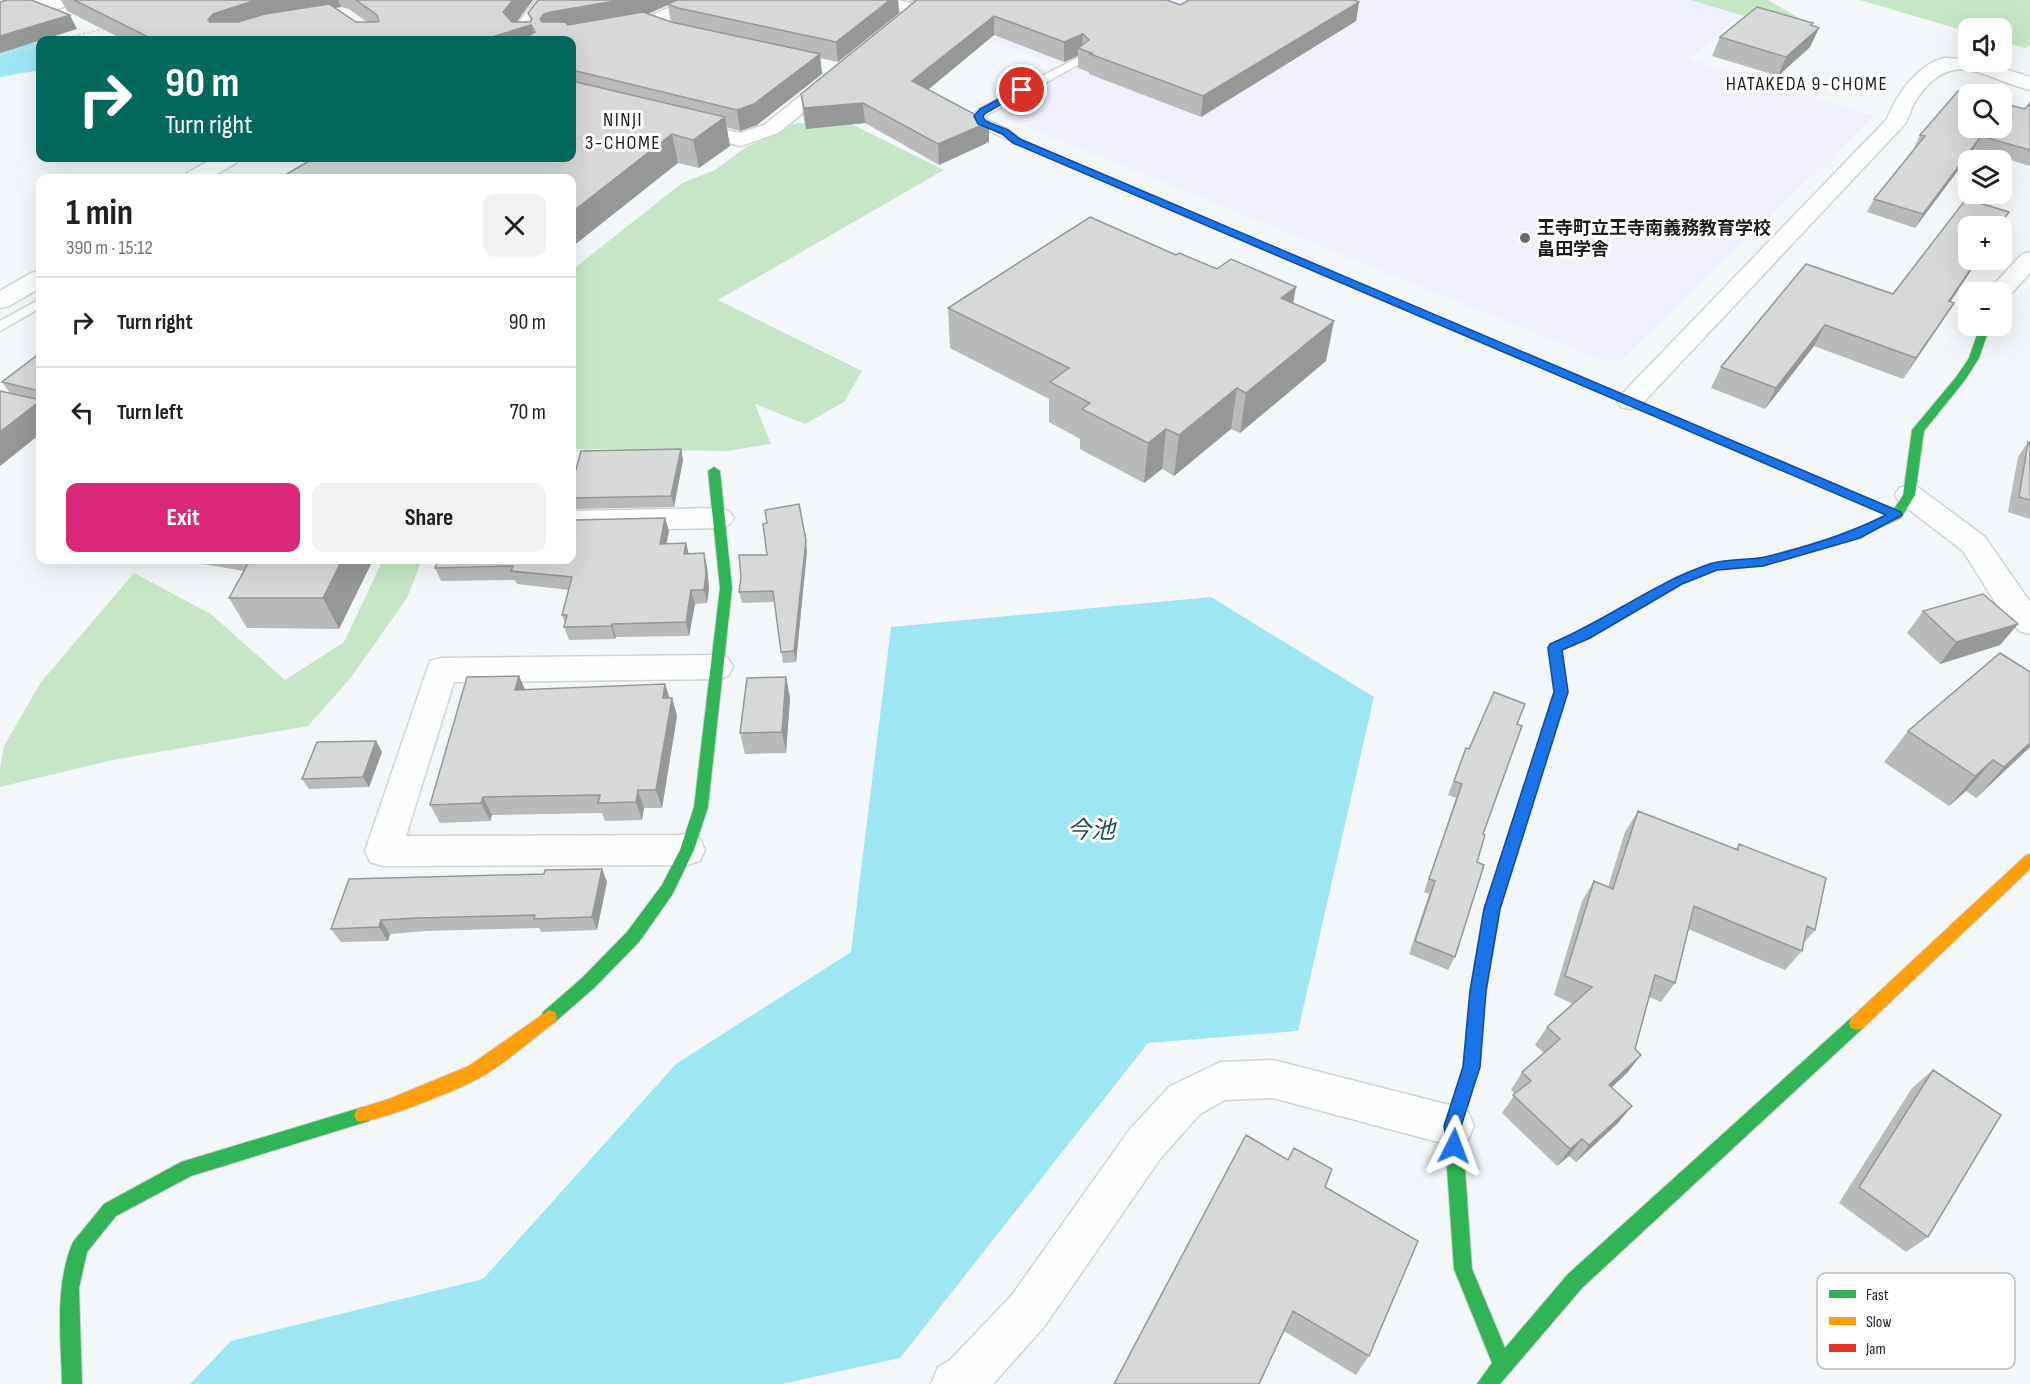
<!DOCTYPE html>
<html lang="en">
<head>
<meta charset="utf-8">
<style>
	:root { --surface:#fff; --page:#f2f2f2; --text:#202124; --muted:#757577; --line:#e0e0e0; --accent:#db2777 }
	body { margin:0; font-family:"Sofia Sans Condensed","Noto Sans JP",sans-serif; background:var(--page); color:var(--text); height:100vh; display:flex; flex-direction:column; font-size:22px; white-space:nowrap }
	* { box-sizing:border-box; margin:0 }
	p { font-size:20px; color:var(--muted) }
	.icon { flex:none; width:33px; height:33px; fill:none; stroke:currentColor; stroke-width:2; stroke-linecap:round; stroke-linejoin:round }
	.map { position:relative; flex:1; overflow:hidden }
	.sheet { position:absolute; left:36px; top:174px; width:540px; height:390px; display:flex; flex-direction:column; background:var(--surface); border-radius:12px; box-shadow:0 6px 24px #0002 }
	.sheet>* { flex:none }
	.guide { position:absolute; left:36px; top:36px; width:540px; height:126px; border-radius:12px; box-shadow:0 6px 24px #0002; background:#00695c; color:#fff; overflow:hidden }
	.controls { position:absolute; left:1958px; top:18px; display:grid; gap:12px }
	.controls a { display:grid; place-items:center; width:54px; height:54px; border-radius:12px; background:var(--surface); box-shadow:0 6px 24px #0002; font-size:30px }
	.pin { position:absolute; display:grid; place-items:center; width:51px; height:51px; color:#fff; margin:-26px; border:3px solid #fff; border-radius:50%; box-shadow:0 2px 6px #0007 }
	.me { position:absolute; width:66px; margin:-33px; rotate:3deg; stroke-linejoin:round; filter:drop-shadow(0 0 4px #0008) }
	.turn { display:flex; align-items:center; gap:21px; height:126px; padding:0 30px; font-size:27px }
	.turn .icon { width:78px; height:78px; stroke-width:2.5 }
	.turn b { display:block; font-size:42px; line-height:51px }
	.round { display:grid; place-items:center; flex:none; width:63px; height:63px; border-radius:12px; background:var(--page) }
	.summary { display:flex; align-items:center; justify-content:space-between; height:102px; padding:0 30px }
	h1 { font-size:36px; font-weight:700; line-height:45px }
	.primary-button { display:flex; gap:12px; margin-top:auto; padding:12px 30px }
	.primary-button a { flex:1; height:69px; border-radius:12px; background:var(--accent); color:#fff; font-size:24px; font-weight:700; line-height:69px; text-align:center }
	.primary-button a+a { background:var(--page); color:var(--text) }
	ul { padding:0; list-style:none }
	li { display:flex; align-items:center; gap:18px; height:90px; padding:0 30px; border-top:2px solid var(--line) }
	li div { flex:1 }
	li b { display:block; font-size:22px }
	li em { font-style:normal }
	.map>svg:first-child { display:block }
	.education { fill:#f0effd }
	.forest { fill:#c7e6c7 }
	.water { fill:#9de6f2 }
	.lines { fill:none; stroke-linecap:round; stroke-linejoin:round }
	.river { fill:#9de6f2; fill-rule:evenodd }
	.lane-casing { stroke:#d0d2d4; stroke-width:3 }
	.street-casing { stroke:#d0d2d4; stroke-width:3 }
	.fast-casing { stroke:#d0d2d4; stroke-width:2 }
	.slow-casing { stroke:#d0d2d4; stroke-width:2 }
	.jam-casing { stroke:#d0d2d4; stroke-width:2 }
	.path { stroke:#dbdcdd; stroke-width:2; stroke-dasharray:3 2; stroke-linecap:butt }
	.lane { fill:#fdfefe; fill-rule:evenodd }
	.street { fill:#fdfefe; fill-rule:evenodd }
	.fast { fill:#30b455; fill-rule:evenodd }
	.slow { fill:#ff9f0a; fill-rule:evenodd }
	.jam { fill:#e5322d; fill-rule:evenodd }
	.wall { fill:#b9baba; fill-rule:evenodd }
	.shaded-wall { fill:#969797 }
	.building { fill:#d7d8d8; stroke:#969797; stroke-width:1.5 }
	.route { fill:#1a73e8; stroke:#114b97; stroke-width:1.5 }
	.poi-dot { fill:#686a6c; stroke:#fff; stroke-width:2 }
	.labels { text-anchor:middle; stroke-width:6; stroke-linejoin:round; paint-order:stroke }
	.far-poi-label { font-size:18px; font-weight:bold; fill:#1d1e20; stroke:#fff; text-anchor:start }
	.far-neighbourhood-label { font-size:20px; letter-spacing:1.5px; fill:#1d1e20; stroke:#fff }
	.water-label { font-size:24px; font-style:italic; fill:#1d4c53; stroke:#fff }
	.key { fill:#fff; stroke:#bbbcbc; stroke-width:1.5 }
	.key-label { font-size:16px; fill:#1d1e20 }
</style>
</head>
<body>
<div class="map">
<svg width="2030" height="1384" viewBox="0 0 2030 1384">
	<rect width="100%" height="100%" fill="#f4f7fa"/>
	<!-- education -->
	<path class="education" d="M1076 0H1690L1740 15 1688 59 1874 116 1620 361H1604L975 106 1056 64 989 41Z"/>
	<!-- forest -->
	<path class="forest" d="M1690 0H1768L1806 22 1791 30Z
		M1860 0H2030V45L2025 48 2001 41V28H1968V32Z
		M841 119 944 170 718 300 862 371 844 402 805 424 755 404 771 444 727 451 572 449V270L682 183 715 170 746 147 777 134 791 124Z
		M383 560H422L407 598 350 679 308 726 113 760 0 787V768L4 746 41 682 134 573 211 614 285 680 344 642Z"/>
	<!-- water -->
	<path class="water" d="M1211 597 1374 697 1298 1031 1148 1043 900 1358 782 1384H190L231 1341 483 1279 676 1064 851 952 891 627Z"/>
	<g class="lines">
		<!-- river -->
		<path class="river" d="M40 42V70L0 77V49Z"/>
		<defs>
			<path id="lane" d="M1081 56 1086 59 1085 61 985 116 986 120 1009 130 1020 139V143C1014 144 981 127 975 122L973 116 979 109Z
				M40 299V308L0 331V321Z"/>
			<path id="street" d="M31 0H73C64 12 40 12 31 0Z
				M536 0H555L531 32 535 40H517L511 32Z
				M687 0H709C691 27 603 38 572 43V40H547L550 36 557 34 642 19Z
				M863 0H897L925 6 927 10C919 22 899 40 884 36L881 32 904 12 866 4Z
				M1944 58 1968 59V62H1982L2030 77V90C1981 78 1953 46 1916 100 1910 108 1910 118 1904 125L1639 407 1630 409 1621 407 1617 401 1621 395 1887 119C1897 94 1917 65 1944 58Z
				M837 70 844 72 847 76 844 80 778 133 741 146 686 133 679 131 675 127 679 123 686 121 740 133 764 125 830 72Z
				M214 158H239L236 163 210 178H184L187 173Z
				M2030 252V273L2008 297 2001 299V292H1987L2022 254Z
				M40 271V288L9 306 0 308V291L31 273Z
				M1909 485 1919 488 1985 537 2030 602V634L2019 631 1997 605 1963 551 1899 502 1895 495 1899 488Z
				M719 508 729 511 734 518 729 525 719 528 572 531V511Z
				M717 655 728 658 733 667 728 676 717 679 454 682 406 836 687 835 700 839 705 850 700 861 687 865 383 866 370 862 365 851 430 661 442 658Z
				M1273 1060 1453 1106 1468 1112 1474 1126 1468 1140 1453 1146 1273 1098 1225 1100 1200 1114 1160 1159 1044 1327 993 1384H931L938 1367 950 1360 1012 1295 1130 1129 1170 1086 1221 1062Z"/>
			<path id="fast" d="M1980 326H1990L1979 358 1965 380 1924 431 1915 495 1901 518 1855 539 1849 535 1851 532 1886 515 1648 412 1650 410H1658L1894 509 1903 495 1912 430 1957 376 1969 358Z
				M714 467 720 471 732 588 708 807 694 850 672 895 639 942 594 988 555 1022 549 1024 543 1022 541 1017 543 1012 582 978 627 932 662 885 680 850 694 807 720 588 708 471Z
				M1558 696 1563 697 1565 701 1500 909 1486 991 1479 1067 1462 1126 1472 1269 1505 1348 1568 1274 1851 1018 1857 1016 1863 1018 1865 1023 1863 1028 1582 1288 1500 1384H1477L1492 1363 1454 1269 1444 1126 1463 1067 1470 991 1484 909 1551 701 1553 697Z
				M363 1107 369 1109 372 1115 369 1121 191 1176 116 1216 87 1252 79 1288 82 1384H62C61 1337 54 1286 73 1242L104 1204 181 1162Z"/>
			<path id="slow" d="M1169 205H1175L1427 313 1426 315H1418L1169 209Z
				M1855 531 1861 535 1859 538 1763 566 1717 570 1682 584 1590 638 1562 650 1568 692 1563 705H1553L1551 701 1554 692 1548 648 1550 645 1580 632 1674 578 1711 563 1763 558Z
				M2030 854V869L1863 1028 1857 1030 1851 1028 1849 1023 1851 1018 2025 856Z
				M549 1010 555 1012 557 1017 555 1022C531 1040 507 1062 481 1077 465 1087 370 1126 357 1121L354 1115 357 1109 389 1099 469 1066Z"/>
			<path id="jam" d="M1016 138 1175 205 1177 207 1169 209 1013 143 1012 141Z
				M1422 310 1658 410 1660 412 1658 414H1650L1418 315 1417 313Z"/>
		</defs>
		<!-- lane casing -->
		<use href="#lane" class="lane-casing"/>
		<!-- street casing -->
		<use href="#street" class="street-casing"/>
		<!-- fast casing -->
		<use href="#fast" class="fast-casing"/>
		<!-- slow casing -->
		<use href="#slow" class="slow-casing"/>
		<!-- jam casing -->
		<use href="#jam" class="jam-casing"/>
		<!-- path -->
		<path class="path" d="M58 40 107 28
			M0 55 40 45"/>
		<!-- lane -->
		<use href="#lane" class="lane"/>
		<!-- street -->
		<use href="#street" class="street"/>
		<!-- fast -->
		<use href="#fast" class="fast"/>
		<!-- slow -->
		<use href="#slow" class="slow"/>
		<!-- jam -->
		<use href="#jam" class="jam"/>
	</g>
	<!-- wall -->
	<path class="wall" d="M61 0H533L516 22H530L531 21 528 13 538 0H898L899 13 838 62 820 58 822 74 757 125 740 131 726 127 730 146 699 168 678 163 572 158V40H124L67 11ZM668 5 671 23 648 14ZM341 7 349 9 367 22H356L335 8Z
		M908 0H1167L1180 5 1359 2 1356 21 1201 117 1089 74V72L1078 68V56L1064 62 994 35 928 90 989 122V142L939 165 865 123 806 129 803 115 801 94 915 2Z
		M1812 26 1819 28 1810 47 1778 76 1712 56 1720 37Z
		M2030 103V166L1974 149 1915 228 1867 212 1874 199 1915 149 1914 148 1920 135 2025 109Z
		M1176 255 1293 303 1326 361 1240 433 1231 429 1174 476 1162 469 1144 483 1080 449V439L1049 422V399L950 348 948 308Z
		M1978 260 1951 301 1941 323 1903 379 1814 346 1765 409 1711 388 1721 367Z
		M40 353V434L0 466V391L10 393 2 382Z
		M2028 442 2030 443V519L2008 512 2018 457Z
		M681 449 683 460 674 507 572 509V484Z
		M665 518 669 531 666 543H686L689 554 704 553 707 567 709 588 707 603 695 604 689 636 616 637 615 639 569 640 564 627 565 623 562 615 569 590 517 584 515 580 441 581 435 568Z
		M807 551 796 662 783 663 774 602 742 603 739 592Z
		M179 560H373L339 629 247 628 229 598 244 571Z
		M1923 611 2018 624 2000 645 1940 664 1907 633Z
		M519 676 525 690 672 698 677 716 662 808H644L642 820 605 821 602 813 492 815 490 821 440 823 430 805Z
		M786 677 790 698 786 753 745 754 740 733Z
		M1517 724 1483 834 1455 957 1448 970 1409 954 1429 894 1424 892 1456 798 1448 795 1466 748 1469 749Z
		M1908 731 2030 747 1976 798 1966 791 1949 806 1884 762Z
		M376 741 382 752 369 787 309 789 302 779Z
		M1638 811 1736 849 1739 844 1815 930 1803 944 1802 951 1785 970 1688 929 1675 983 1661 1002 1649 997 1635 1049 1641 1055 1627 1073 1612 1087 1618 1123 1576 1162 1569 1156 1557 1166 1502 1113 1515 1094 1511 1090 1522 1072 1544 1053 1535 1045 1547 1027 1573 1004 1554 995 1582 901 1594 881 1608 887 1625 832Z
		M602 869 607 882 597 930 541 932 539 928 426 931 390 934 388 941 341 942 331 929 544 874Z
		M1933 1070 1928 1237 1906 1252 1839 1203 1912 1088Z
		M1325 1187 1369 1356 1356 1375 1284 1331Z"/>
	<!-- shaded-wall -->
	<path class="shaded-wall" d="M256 0H338L341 7 268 18 221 34 208 20 213 14Z
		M513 0H533L509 32 503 12Z
		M621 0H681L668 4V5L640 17 545 39 540 19 544 14Z
		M890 0H898L899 13 838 62 836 42Z
		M1359 2 1356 21 1201 117 1203 96Z
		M70 15 77 29 0 53V36Z
		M994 16V35L913 102 912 81Z
		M1813 23 1806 39 1819 28 1810 47 1778 76 1786 57Z
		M531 25 535 40H482Z
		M1083 34 1082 49 1078 48V56L1064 62V42Z
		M820 54 822 74 757 125 740 131 737 110Z
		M863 103 865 123 806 129 804 108Z
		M725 117 730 146 699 168 693 140Z
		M989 122V142L939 165 938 144Z
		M672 134 678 163 572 247V212Z
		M1981 136 1974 149 1915 228 1923 214Z
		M1977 260H1978L1937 322 1949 301Z
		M1296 287 1289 327 1281 298Z
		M1954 303 1941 323 1903 379 1916 358Z
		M1334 321 1326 361 1240 433 1246 393Z
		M1825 325 1814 346 1765 409 1776 388Z
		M1237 388 1231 429 1174 476 1179 435Z
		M40 401V434L0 466V432Z
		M1166 429 1162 469 1144 483 1148 443Z
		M681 449 683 460 674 507 671 496Z
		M665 518 669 531 664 557 660 544Z
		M806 540 807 551 796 662 794 651Z
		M686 543 689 556 684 554Z
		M704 553 707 567 709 588 707 603 704 590Z
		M342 560H373L339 629 323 598Z
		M691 590 695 604 689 636 686 622Z
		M612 624 616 637 615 639 611 626Z
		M2018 624 2000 645 1940 664 1956 642Z
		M519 676 527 694 515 690Z
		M786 677 790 698 786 753 782 732Z
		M665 684 671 702 663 698Z
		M672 698 677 716 662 808 656 790Z
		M376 741 382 752 369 787 363 777Z
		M2030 743V747L1976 798 2004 767Z
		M1993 760 1966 791 1949 806 1975 776Z
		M638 790 644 808 642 820 636 802Z
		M483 797 492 815 490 821 481 803Z
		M602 869 607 882 597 930 592 917Z
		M381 920 390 934 388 941 379 927Z
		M1641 1055 1627 1073 1596 1102 1609 1085Z
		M1632 1106 1618 1123 1576 1162 1589 1145Z
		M1582 1139 1569 1156 1557 1166 1570 1149Z"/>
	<!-- building -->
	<path class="building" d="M7 0H31L70 15 0 36V2Z
		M74 0H256L213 14 208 20 210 22H238L265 14 329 4 356 22H377L379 21 377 15 356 0H513L503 12 512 22H530L532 19 528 13 538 0H621L551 12 544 14 540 19 542 22H565L568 25 643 12 671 22 820 54 754 104 737 110 572 70V40H521L535 32 531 25 482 40H154Z
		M677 0H890L836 42 678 8 668 4Z
		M917 0H1167L1180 5 1189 0H1354L1359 2 1203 96 1090 54 1092 53 1078 48 1089 40 1083 34 1064 42 994 16 912 81 989 122 938 144 863 103 804 108 801 94Z
		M1757 7 1813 23 1811 25 1819 28 1786 57 1720 37Z
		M572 81 725 117 693 140 672 134 572 212V178H280L314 158H572Z
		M1958 91 1972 94H1968V128H2001V103L2025 109 2030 103V150L1981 136 1923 214 1874 199 1925 136 1920 135Z
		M1966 199 2009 212 1999 226H1968V260H1977L1949 301 1954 303 1916 358 1825 325 1776 388 1721 367 1806 264 1893 294Z
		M1090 217 1176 255 1179 253 1217 269 1231 259 1296 287 1281 298 1334 321 1246 393 1237 388 1179 435 1166 429 1148 443 1082 409 1090 403 1050 382 1069 368 948 308Z
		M40 353V391L2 382Z
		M0 391 40 400V401L0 432Z
		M2028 442 2030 443V500L2019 497Z
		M681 449 671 496 572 498V484L581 451Z
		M799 504 806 540 794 651 781 652 773 591 739 592 741 577 739 555H767L763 524 767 523 765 510Z
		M665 518 660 544 686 543 684 554 704 553 706 574 704 590H691L686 622 612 624 611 626 564 627 567 615H562L572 577 511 571 513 566 435 568 438 560H572V520Z
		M250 560H342L323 598H229Z
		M1983 594 2018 624 1956 642 1923 611Z
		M2000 653 2030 672V743L2004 767 1993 760 1975 776 1908 731Z
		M519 676 515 690 665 684 663 698H672L656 790H638L636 802 598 803 600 795 483 797 481 803 430 805 467 677Z
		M786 677 782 732 740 733 747 678Z
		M1494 692 1525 704 1517 724 1522 726 1483 834 1485 835 1477 862 1484 865 1455 957 1415 941 1435 881 1429 879 1462 784 1454 781 1466 748 1469 749Z
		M376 741 363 777 302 779 317 742Z
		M1638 811 1738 850 1739 844 1826 878 1815 930 1807 926 1802 951 1694 906 1675 983 1655 975 1635 1049 1641 1055 1609 1085 1632 1106 1589 1145 1582 1139 1570 1149 1513 1095 1531 1081 1522 1072 1560 1039 1547 1027 1592 987 1565 976 1594 881 1613 889Z
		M602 869 592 917 534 919 535 915 418 918 381 920 379 927 331 929 349 879 544 874 545 870Z
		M1933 1070 2001 1115 1928 1237 1859 1187Z
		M1246 1135 1288 1160 1294 1148 1332 1169 1325 1187 1418 1241 1369 1356 1293 1311 1259 1384H1114Z"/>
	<!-- route -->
	<path class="route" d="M1019 88 1026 90 986 113 983 116 985 121 1008 130 1020 139 1901 512 1902 515 1860 538 1763 566 1717 570 1682 584 1590 638 1562 650 1568 692 1500 909 1486 991 1480 1067 1461 1126 1463 1146 1460 1152 1454 1155 1448 1152 1444 1126 1463 1067 1470 991 1484 909 1554 692 1548 648 1550 644C1606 621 1653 583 1710 564 1727 558 1747 561 1765 557 1807 547 1848 534 1886 515L1013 143 1002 134 978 124 974 116 980 109Z"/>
	<!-- markers -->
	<circle class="poi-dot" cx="1525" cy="238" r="6"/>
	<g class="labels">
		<!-- far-poi labels -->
		<g class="far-poi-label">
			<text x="1537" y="234">王寺町立王寺南義務教育学校<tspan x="1537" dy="21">畠田学舎</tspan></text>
		</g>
		<!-- far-neighbourhood labels -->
		<g class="far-neighbourhood-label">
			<text x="1807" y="90">HATAKEDA 9-CHOME</text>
			<text x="623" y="126">NINJI<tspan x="623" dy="23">3-CHOME</tspan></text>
		</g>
		<!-- water labels -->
		<g class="water-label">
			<text x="1091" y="838">今池</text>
		</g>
	</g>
	<!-- legend -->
	<rect x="1817" y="1273" width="198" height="96" rx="9" class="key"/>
	<rect x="1829" y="1290" width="27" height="8" fill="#30b455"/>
	<rect x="1829" y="1317" width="27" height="8" fill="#ff9f0a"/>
	<rect x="1829" y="1344" width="27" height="8" fill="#e5322d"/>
	<g class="key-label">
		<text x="1866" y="1300">Fast</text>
		<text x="1866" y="1327">Slow</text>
		<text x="1866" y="1354">Jam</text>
	</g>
</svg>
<div class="controls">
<a><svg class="icon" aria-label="sound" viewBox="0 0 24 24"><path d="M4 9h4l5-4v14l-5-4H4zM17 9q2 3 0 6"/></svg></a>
<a><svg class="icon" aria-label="search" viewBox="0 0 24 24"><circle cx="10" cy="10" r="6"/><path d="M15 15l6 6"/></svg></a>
<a><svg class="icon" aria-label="layers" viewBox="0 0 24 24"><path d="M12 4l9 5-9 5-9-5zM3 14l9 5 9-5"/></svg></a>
<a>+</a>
<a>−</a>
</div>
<div class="pin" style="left:1022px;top:90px;background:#d93025"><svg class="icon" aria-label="arrive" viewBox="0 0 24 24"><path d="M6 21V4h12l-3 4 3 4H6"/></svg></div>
<svg class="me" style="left:1454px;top:1146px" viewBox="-20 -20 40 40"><path d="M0-17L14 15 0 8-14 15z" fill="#1a73e8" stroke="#fff" stroke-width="4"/></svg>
<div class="guide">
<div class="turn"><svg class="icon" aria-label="right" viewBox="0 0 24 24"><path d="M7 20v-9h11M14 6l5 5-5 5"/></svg><div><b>90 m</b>Turn right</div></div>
</div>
<section class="sheet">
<div class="summary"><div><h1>1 min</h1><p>390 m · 15:12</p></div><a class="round"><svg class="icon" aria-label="close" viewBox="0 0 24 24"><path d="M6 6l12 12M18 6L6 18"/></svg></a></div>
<ul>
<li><svg class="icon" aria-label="right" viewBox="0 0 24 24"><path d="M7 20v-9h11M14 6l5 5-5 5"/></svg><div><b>Turn right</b></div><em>90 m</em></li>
<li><svg class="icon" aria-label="left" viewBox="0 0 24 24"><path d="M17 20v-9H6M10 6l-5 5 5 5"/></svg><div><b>Turn left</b></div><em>70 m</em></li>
</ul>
<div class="primary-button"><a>Exit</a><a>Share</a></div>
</section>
</div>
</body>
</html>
